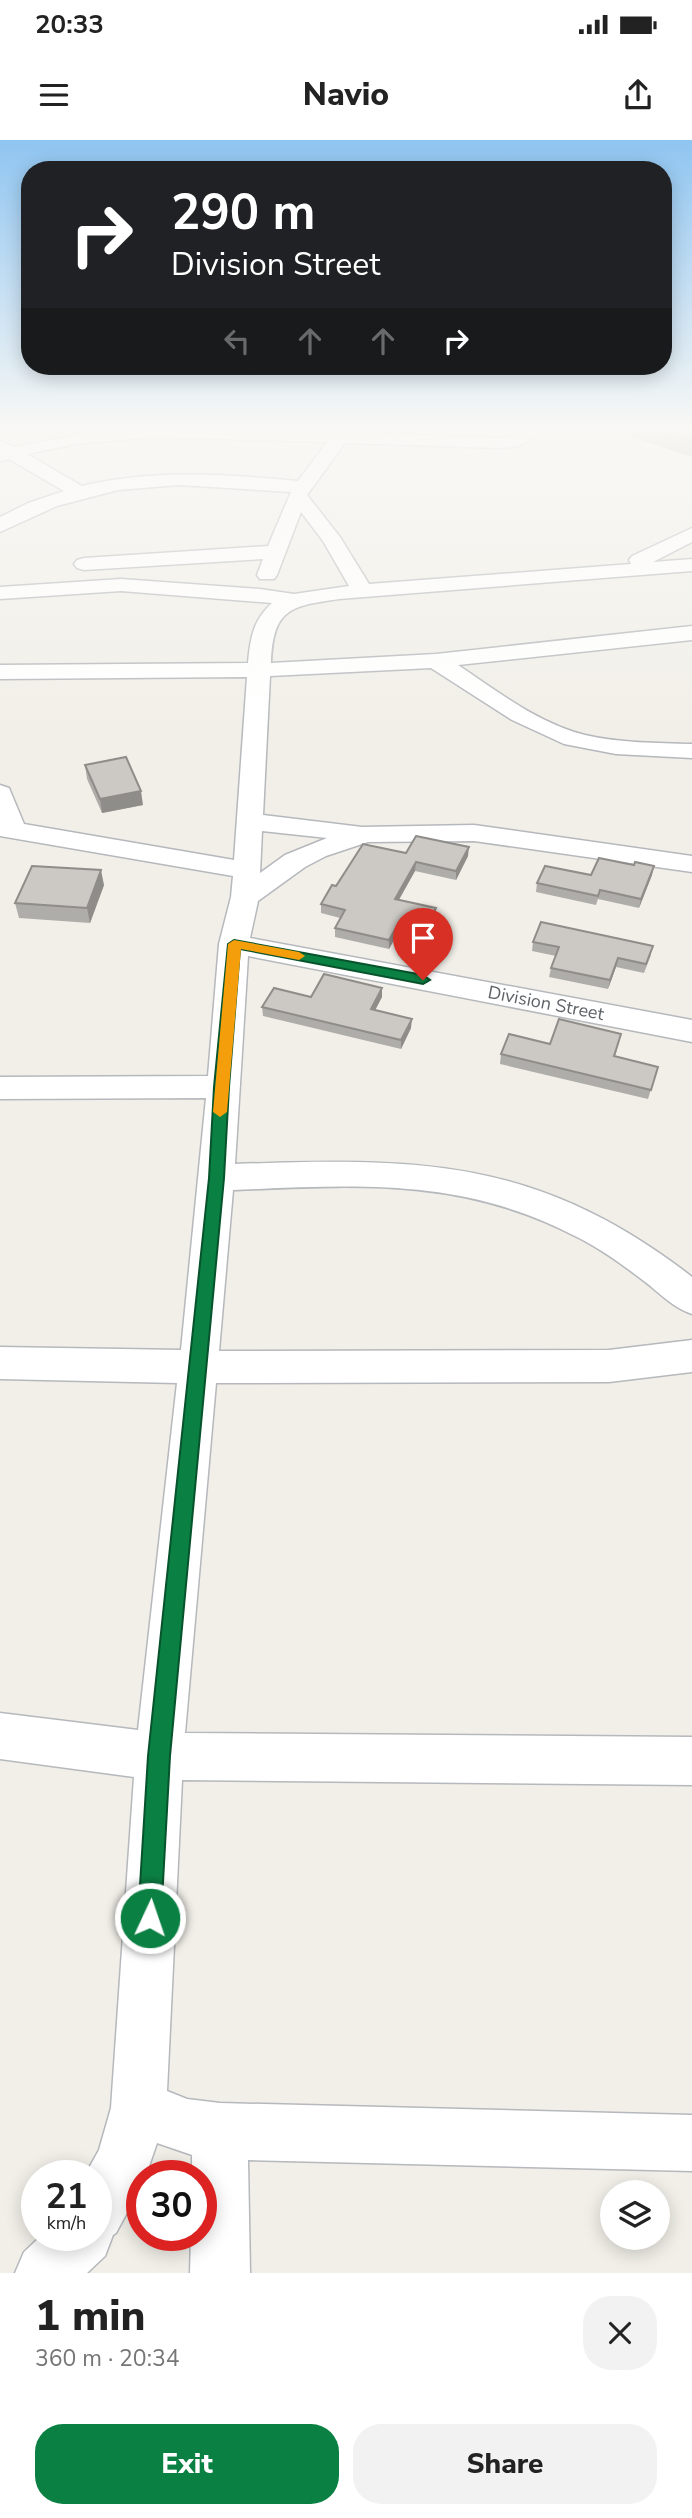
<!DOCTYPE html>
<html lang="en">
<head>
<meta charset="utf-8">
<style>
	:root { --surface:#fff; --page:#f2f2f2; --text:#222; --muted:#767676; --accent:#0b8043 }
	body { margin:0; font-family:"Nunito Sans",sans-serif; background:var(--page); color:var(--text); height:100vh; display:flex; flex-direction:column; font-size:26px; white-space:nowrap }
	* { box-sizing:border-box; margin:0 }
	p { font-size:23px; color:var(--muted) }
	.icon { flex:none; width:38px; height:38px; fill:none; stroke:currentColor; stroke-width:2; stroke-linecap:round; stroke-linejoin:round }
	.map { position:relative; height:2133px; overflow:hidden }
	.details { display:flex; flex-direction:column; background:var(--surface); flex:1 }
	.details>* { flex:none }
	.top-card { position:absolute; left:21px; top:21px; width:651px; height:214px; border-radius:28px; box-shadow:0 4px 18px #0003; background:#202124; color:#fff; overflow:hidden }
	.buttons { position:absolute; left:600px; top:2040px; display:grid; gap:14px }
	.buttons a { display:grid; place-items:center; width:70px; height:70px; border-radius:50%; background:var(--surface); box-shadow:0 4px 18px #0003; font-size:35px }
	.speed { position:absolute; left:21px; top:2020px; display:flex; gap:14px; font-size:35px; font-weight:700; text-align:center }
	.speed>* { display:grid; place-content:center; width:91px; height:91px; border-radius:50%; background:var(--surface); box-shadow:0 4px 18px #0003; line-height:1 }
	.speed small { font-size:18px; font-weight:400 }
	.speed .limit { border:10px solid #d22; background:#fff; color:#111 }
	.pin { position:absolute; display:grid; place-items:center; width:60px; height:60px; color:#fff; margin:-72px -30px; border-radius:50% 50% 50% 0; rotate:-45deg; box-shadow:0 0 7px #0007 }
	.pin .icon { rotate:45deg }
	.me { position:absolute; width:77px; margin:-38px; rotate:3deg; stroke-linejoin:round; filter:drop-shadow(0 0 5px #0008) }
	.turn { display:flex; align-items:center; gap:24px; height:147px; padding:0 35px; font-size:32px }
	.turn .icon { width:91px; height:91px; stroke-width:2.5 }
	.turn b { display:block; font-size:49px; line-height:60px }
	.lanes { display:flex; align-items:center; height:66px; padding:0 35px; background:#0003; justify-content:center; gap:35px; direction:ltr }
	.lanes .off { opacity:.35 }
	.round { display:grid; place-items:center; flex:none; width:74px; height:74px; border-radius:28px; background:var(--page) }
	.summary { display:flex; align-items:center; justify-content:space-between; height:119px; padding:0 35px }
	h1 { font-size:42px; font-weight:800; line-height:52px }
	.primary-button { display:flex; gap:14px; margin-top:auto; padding:14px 35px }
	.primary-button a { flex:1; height:80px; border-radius:28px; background:var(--accent); color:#fff; font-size:28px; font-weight:800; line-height:80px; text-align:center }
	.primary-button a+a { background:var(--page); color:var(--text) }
	.status { display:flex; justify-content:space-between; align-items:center; height:49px; padding:0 35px; background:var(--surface); direction:ltr }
	.status svg { height:19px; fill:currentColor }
	header { display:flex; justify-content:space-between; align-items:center; height:91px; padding:0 35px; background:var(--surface); font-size:32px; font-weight:800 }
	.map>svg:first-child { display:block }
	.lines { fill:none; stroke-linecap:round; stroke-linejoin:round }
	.minor-casing { stroke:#b5b8bc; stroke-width:3 }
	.minor { fill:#fff; fill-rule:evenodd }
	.wall { fill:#afada9 }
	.shaded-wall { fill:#8f8d89 }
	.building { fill:#ccc9c4; stroke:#8f8d89; stroke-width:2 }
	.route { fill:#0b8043; stroke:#07532c; stroke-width:2 }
	.slow { fill:#f59e0b }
	.labels { text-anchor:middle; stroke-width:5; stroke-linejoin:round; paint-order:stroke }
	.street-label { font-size:18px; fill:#5f6368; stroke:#fff }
</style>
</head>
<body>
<div class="status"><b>20:33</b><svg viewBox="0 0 49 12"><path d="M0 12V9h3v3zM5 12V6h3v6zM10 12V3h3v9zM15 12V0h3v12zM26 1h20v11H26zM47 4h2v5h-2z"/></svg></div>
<header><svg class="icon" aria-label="menu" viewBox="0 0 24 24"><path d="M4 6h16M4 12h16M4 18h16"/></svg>Navio<svg class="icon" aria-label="share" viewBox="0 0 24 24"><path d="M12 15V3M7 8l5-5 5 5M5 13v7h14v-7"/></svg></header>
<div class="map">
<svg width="692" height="2133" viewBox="0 0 692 2133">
	<rect width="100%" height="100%" fill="#f1efe8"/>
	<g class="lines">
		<defs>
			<path id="minor" d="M101 290H354L352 293 499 298 510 297 523 290H545L520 306 499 308 345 303 307 355 340 397 369 444 631 424 629 420 632 416 692 388V402L653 422 692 419V431L339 459C290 466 273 469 271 523L436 514 692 486V500L458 525C497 551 539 584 585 595 620 603 657 603 692 604V618L616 614 564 604 512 580 431 528 270 536 263 675 362 687 474 685 692 716V732L474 701 368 702 326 716 305 727 258 761 250 798 692 880V902L248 816 235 1024C415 1018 532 1017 683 1130L692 1137V1174C673 1168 660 1153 644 1141 623 1125 601 1109 577 1097 463 1037 358 1045 233 1050L219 1211 609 1210 692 1200V1232L609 1242 216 1243 185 1593 692 1597V1645L182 1640 167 1951 187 1959 220 1963 692 1975V2031L248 2020 250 2133H190L191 2095H201V2035H192V2015L157 2003 146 2035H142V2045L116 2093 113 2095 105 2116 87 2133H15L24 2112 42 2095H96V2035H85L99 2010 111 1968 134 1637 0 1619V1573L138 1590 177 1243 0 1239V1207L181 1210 206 958 0 959V937L208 936 219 804 231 757 233 736 0 696V645L9 648 24 684 234 720 247 537 0 539V525L248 523C250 499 253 480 272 463L121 451 0 459V447L121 439 260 449 294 454 349 446 323 401 301 372 277 435 274 439H260L257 435 263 419 84 430 77 428 74 424 77 420 84 418 268 406 291 352 179 345 118 350 57 366 0 392V377L28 363 64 351 9 319 0 321V301L14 307ZM152 297 327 302 298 341C226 334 153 329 82 346L27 314 76 304ZM262 691 327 698 285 715 260 733Z"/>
		</defs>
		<!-- minor casing -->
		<use href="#minor" class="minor-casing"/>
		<!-- minor -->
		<use href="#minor" class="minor"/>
	</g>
	<!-- wall -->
	<path class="wall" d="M633 290H692V317L632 297Z
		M85 625 143 665 102 673 87 639Z
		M406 713 468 716 456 740 415 731 399 760 436 768V777L427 795 400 789 389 809 335 797V788L340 778 321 773V764L336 746Z
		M591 735H652L639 768 598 759 596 765 536 752 537 743Z
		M104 745 90 783 19 778 15 763Z
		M533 802 651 815 644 833 616 827 608 849 549 837 551 828 556 816 532 811Z
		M382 848V857L375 870 411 888 401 909 263 876 262 867Z
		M621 894 615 917 658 927 648 959 500 924 501 914Z"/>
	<!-- shaded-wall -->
	<path class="shaded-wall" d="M141 651 143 665 102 673 100 659Z
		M469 707 468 716 456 740V731Z
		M416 722 415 731 394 768 395 759Z
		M654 726 652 735 639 768 641 759Z
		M101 730 104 745 90 783 87 768Z
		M436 768V777L427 795V786Z
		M401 779 400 789 389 809V800Z
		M618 818 616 827 608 849 610 840Z
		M382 848V857L371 878V869Z
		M412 879 411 888 401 909V900Z"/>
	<!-- building -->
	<path class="building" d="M660 290H692V301Z
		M126 617 141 651 100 659 85 625Z
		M416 696 469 707 456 731 416 722 395 759 436 768 427 786 401 779 389 800 335 788 345 770 321 764 332 745 336 746 363 704 406 713Z
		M599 718 634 725 635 722 654 726 641 759 600 750 598 756 537 743 545 726 591 735Z
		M32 726 101 730 87 768 15 763Z
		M541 782 653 806 646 824 618 818 610 840 551 828 559 807 533 802Z
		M324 834 382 848 371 869 412 879 401 900 262 867 274 848 311 857Z
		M559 879 621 894 614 916 658 927 651 950 501 914 509 894 550 904Z"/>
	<!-- sky -->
	<linearGradient id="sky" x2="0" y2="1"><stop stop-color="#8fc5f1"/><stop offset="0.49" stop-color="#f9f8f5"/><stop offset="1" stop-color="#f9f8f5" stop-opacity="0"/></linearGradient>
	<rect width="692" height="589" fill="url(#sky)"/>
	<!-- route -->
	<path class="route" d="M234 800 423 835 430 840 423 844 240 809 229 947 224 1038 170 1616 161 1778 158 1787 150 1790 141 1787 138 1778 148 1616 209 1038 214 947 228 804Z"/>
	<!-- slow -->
	<path class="slow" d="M234 800 299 812 305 816 299 820 241 809 227 972 220 977 213 972 228 804Z"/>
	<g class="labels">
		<!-- street labels -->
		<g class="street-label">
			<text transform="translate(546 863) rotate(11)" y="6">Division Street</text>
		</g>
	</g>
</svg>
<div class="buttons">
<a><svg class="icon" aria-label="layers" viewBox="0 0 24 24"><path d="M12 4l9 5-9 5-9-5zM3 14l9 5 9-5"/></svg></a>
</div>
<div class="speed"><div>21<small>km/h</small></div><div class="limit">30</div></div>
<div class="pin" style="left:423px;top:840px;background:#d93025"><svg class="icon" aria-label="arrive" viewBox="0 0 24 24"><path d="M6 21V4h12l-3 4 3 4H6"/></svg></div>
<svg class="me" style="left:150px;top:1778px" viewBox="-20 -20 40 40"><circle r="17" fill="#0b8043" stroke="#fff" stroke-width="3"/><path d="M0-11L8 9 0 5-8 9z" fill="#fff"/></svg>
<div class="top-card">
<div class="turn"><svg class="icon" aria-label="right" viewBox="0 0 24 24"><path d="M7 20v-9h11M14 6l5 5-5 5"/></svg><div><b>290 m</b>Division Street</div></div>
<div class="lanes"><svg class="icon off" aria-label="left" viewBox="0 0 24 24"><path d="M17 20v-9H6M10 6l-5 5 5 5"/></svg><svg class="icon off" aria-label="ahead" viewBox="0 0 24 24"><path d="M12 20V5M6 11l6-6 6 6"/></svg><svg class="icon off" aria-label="ahead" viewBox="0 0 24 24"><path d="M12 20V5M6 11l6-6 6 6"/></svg><svg class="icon" aria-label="right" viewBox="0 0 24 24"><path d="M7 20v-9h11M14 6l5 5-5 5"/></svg></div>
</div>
</div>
<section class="details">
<div class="summary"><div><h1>1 min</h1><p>360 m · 20:34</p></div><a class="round"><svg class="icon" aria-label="close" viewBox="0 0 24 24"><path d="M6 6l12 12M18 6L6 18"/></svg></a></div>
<div class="primary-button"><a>Exit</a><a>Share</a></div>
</section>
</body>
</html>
